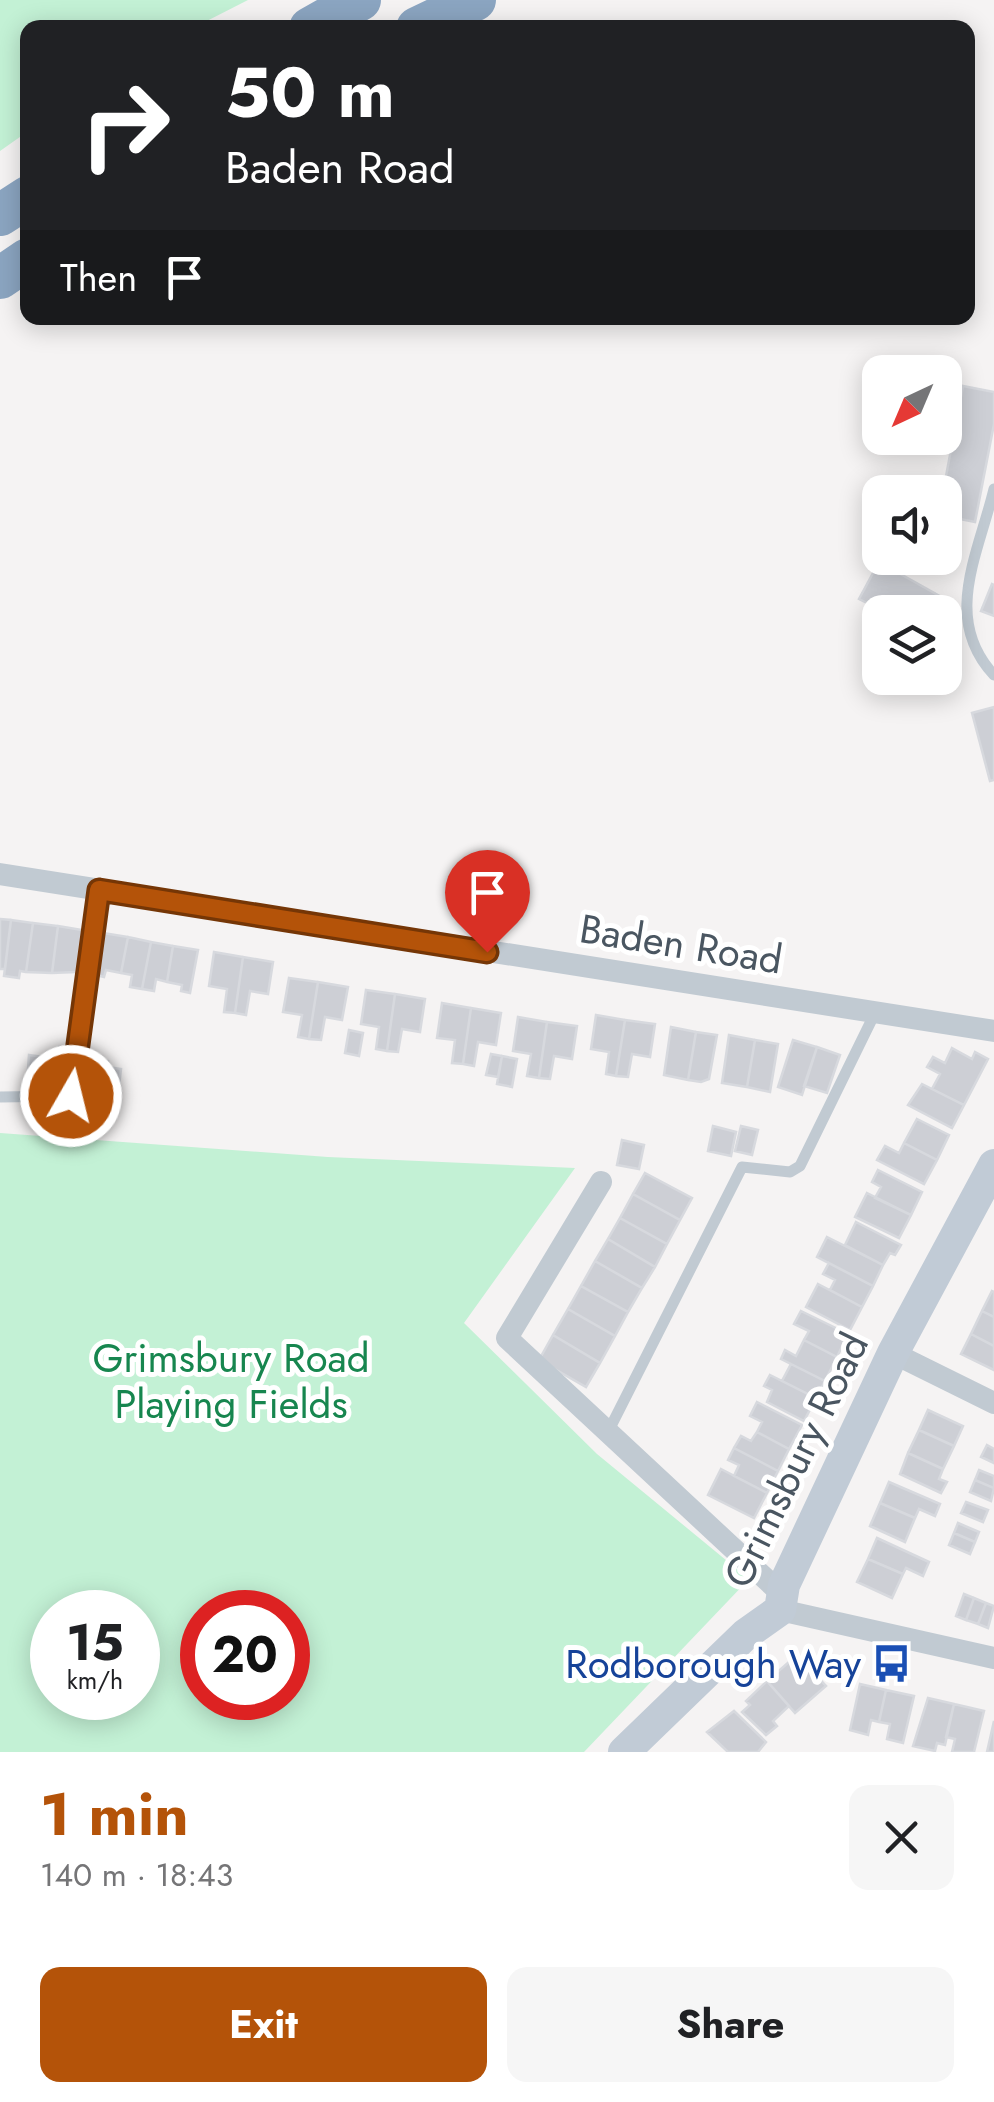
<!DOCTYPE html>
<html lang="en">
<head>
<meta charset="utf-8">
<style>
	:root { --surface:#fff; --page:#f6f6f6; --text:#202124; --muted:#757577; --accent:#b45309 }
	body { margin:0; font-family:Jost,sans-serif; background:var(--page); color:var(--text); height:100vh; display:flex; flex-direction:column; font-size:38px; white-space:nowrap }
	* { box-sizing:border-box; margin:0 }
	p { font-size:32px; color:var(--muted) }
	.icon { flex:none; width:55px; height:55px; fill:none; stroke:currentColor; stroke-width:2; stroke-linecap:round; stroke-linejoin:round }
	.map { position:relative; height:1752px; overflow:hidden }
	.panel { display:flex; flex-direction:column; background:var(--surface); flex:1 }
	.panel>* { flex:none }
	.top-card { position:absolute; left:20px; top:20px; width:955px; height:305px; border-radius:20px; box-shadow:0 5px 25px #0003; background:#202124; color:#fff; overflow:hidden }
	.needle { width:65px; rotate:224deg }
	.buttons { position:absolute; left:862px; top:355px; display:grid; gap:20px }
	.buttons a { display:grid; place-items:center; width:100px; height:100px; border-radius:20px; background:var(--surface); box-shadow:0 5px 25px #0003; font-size:50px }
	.speed { position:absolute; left:30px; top:1590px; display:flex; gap:20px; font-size:50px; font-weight:700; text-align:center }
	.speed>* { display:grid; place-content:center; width:130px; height:130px; border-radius:50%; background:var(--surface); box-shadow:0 5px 25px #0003; line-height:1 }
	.speed small { font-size:25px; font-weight:400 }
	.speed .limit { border:15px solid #d22; background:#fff; color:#111 }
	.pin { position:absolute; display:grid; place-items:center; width:85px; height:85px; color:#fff; margin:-102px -42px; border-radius:50% 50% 50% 0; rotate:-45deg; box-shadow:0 0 10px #0007 }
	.pin .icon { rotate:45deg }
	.me { position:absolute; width:110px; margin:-55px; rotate:8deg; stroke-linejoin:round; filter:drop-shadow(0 0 8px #0008) }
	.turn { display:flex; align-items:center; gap:35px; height:210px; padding:0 40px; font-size:45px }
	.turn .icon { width:130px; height:130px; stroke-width:2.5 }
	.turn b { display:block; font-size:70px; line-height:85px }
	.then { display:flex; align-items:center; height:95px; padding:0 40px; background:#0003; gap:20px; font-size:38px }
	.round { display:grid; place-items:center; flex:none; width:105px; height:105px; border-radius:20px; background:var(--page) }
	.head { display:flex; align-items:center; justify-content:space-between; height:170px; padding:0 40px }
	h1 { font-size:60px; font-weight:700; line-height:75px; color:var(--accent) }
	.primary-button { display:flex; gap:20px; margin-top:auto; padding:20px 40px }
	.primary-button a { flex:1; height:115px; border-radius:20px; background:var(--accent); color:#fff; font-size:40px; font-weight:700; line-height:115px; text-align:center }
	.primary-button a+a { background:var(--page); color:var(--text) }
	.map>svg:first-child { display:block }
	.green { fill:#c3f1d5; fill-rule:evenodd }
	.building { fill:#cdcfd5; stroke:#d7d9de; stroke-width:2.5 }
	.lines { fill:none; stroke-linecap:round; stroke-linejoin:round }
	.lane { stroke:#c1cad2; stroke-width:11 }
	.street { stroke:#c1cad2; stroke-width:22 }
	.secondary { stroke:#c1cbd6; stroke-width:32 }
	.highway { stroke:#8ba5c1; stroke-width:42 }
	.route-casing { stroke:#753606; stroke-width:25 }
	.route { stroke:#b45309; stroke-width:18 }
	.labels { text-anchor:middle; stroke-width:10; stroke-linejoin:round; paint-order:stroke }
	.street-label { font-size:40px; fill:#4a5661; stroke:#fff }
	.park-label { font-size:40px; fill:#17864f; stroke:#fff }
	.transit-label { font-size:40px; fill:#164399; stroke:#fff; text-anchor:end }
</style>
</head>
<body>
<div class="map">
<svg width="994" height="1752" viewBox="0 0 994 1752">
	<rect width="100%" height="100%" fill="#f5f3f3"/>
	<!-- green -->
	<path class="green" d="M0 0H248L195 27 28 28 27 132 0 151Z
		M0 1133 328 1157 575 1168 464 1323 597 1454 749 1579 584 1752H0ZM52 1612H138V1698H52ZM202 1612H288V1698H202Z"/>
	<!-- building -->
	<path class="building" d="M963 386 994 392V424L975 522 945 516 943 492Z
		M879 562 945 599 938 612H885L859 599Z
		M992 584 994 585V616L981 611Z
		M994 707V780L990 781 972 713Z
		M0 919 11 920 5 969H0Z
		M11 920 33 923 26 972 20 971 19 978 4 976Z
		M33 923 58 926 52 973 26 972Z
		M58 926 82 930 76 972 52 973Z
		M103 933 128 937 121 973 106 970 104 977 96 975Z
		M128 937 151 942 142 989 130 987 132 975 121 973Z
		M151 942 173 946 167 982 156 979 154 991 142 989Z
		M173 946 198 950 190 993 181 991 182 985 167 982Z
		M214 952 243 957 235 1013 224 1012 227 989 209 986Z
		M243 957 273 962 268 994 250 991 246 1015 235 1013Z
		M289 978 318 982 309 1039 298 1037 302 1015 283 1012Z
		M318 982 348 987 342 1020 325 1017 321 1040 309 1039Z
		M366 990 395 994 387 1051 376 1049 379 1027 361 1024Z
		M395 994 425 999 420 1032 402 1029 398 1052 387 1051Z
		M442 1003 471 1008 463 1064 452 1063 455 1040 437 1038Z
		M471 1008 501 1013 496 1045 478 1042 474 1066 463 1064Z
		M596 1015 625 1020 616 1076 606 1074 609 1052 591 1049Z
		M518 1017 547 1022 539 1078 527 1076 531 1054 513 1051Z
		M625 1020 655 1024 650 1057 632 1054 628 1077 616 1076Z
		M547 1022 577 1026 572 1059 554 1056 550 1079 539 1078Z
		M671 1027 696 1032 688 1080 664 1075Z
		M349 1030 363 1033 359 1056 345 1053Z
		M696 1032 717 1035 709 1079 701 1082 688 1080Z
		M729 1035 755 1040 747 1087 722 1083Z
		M755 1040 778 1044 770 1092 747 1087Z
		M793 1040 817 1047 802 1095 778 1087Z
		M59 1047 73 1049 69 1082 54 1080Z
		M817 1047 840 1055 827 1093 804 1086Z
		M952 1048 972 1059 975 1052 988 1059 964 1105 932 1089 940 1074 927 1067 933 1057 945 1063Z
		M491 1054 502 1056 498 1077 486 1075Z
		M29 1055 44 1057 42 1084 27 1082Z
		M502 1056 517 1059 512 1087 497 1084Z
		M93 1059 108 1061 104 1087 90 1085Z
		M108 1067 121 1069 118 1095 104 1093Z
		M922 1084 964 1105 952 1128 908 1105Z
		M917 1119 949 1135 937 1160 904 1143Z
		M713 1126 736 1132 731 1156 708 1151Z
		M741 1126 758 1130 752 1155 735 1151Z
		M622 1140 644 1145 639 1169 617 1165Z
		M904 1143 937 1160 924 1184 877 1160 885 1146 899 1153Z
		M878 1170 922 1192 911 1215 875 1198 881 1187 872 1182Z
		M645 1173 692 1198 680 1220 633 1194Z
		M867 1193 911 1215 899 1238 855 1217Z
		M633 1194 680 1220 667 1244 620 1218Z
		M620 1218 667 1244 655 1267 608 1239Z
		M856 1222 901 1245 895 1255 890 1253 883 1265 845 1245Z
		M827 1237 883 1265 873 1286 817 1257Z
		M608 1239 655 1267 642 1288 595 1261Z
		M595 1261 642 1288 628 1312 581 1286Z
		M829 1263 873 1286 862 1307 830 1290 835 1280 823 1274Z
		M818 1284 862 1307 850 1330 806 1307Z
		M581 1286 628 1312 615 1336 568 1309Z
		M992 1291 994 1292V1317L982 1311Z
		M568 1309 615 1336 600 1363 553 1335Z
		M801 1311 848 1334 837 1357 804 1340 809 1331 794 1324Z
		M982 1311 994 1317V1346L971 1334Z
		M971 1334 994 1346V1370L961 1354Z
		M553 1335 600 1363 586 1387 539 1360Z
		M804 1340 837 1357 825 1381 781 1359 785 1350 796 1356Z
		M791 1364 825 1381 816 1398 782 1381Z
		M770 1375 816 1398 804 1421 767 1402 772 1390 764 1386Z
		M757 1402 802 1425 789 1449 757 1432 762 1422 750 1416Z
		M928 1410 963 1426 954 1446 919 1430Z
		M919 1430 954 1446 943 1469 908 1453Z
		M757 1432 789 1449 778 1471 734 1448 741 1436 751 1441Z
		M987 1445 994 1449V1463L981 1457Z
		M734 1448 778 1471 767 1493 734 1476 739 1465 728 1460Z
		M908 1453 943 1469 939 1479 947 1482 941 1493 900 1474Z
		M721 1469 767 1493 754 1518 708 1495Z
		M979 1470 994 1476V1488L975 1480Z
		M975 1480 994 1488 991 1501 970 1492Z
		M889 1482 940 1504 935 1516 919 1509 915 1518 880 1503Z
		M966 1502 988 1510 983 1522 961 1513Z
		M880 1503 915 1518 905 1542 870 1526Z
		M958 1523 979 1532 975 1542 954 1533Z
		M954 1533 975 1542 970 1554 949 1545Z
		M877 1538 929 1562 923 1576 906 1568 903 1574 868 1559Z
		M868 1559 903 1574 892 1598 857 1582Z
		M964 1594 974 1598 966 1620 956 1616Z
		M974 1598 986 1603 978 1624 966 1620Z
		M986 1603 994 1606 988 1628 978 1624Z
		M797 1655 826 1686 795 1713 767 1681Z
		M767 1681 789 1706 773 1721 777 1726 766 1735 742 1712 750 1705 746 1701Z
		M860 1684 886 1690 879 1722 871 1720 868 1735 850 1730Z
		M886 1690 914 1696 903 1743 887 1739 890 1724 879 1722Z
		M928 1698 954 1704 945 1745 937 1743 935 1751 913 1746Z
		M954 1704 984 1711 974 1752H952L955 1739 946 1737Z
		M734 1711 766 1742 758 1752H728L707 1732Z
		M994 1721V1752H987Z"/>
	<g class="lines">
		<!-- lane -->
		<path class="lane" d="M994 489C978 555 942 619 994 675
			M0 1097 71 1096 99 890
			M607 1434 742 1167 790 1172 800 1166 875 1013"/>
		<!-- street -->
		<path class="street" d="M0 874 994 1031
			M601 1182 507 1338 783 1595
			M893 1353 994 1403
			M780 1610 994 1658"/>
		<!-- secondary -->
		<path class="secondary" d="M624 1752 746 1634 780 1610 784 1585 893 1353 994 1165"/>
		<!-- highway -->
		<path class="highway" d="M310 28 360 0
			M417 28 475 0
			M0 215 28 197
			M0 278 28 259"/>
	</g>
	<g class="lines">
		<defs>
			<path id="route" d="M71 1096 99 890 487 952"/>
		</defs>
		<!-- route casing -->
		<use href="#route" class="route-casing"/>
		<!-- route -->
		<use href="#route" class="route"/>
	</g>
	<!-- icons -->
	<defs>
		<symbol id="bus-bare" viewBox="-9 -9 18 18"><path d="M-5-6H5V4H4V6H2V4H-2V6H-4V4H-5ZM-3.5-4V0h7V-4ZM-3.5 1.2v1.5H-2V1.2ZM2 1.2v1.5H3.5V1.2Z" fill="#1a4fb4" stroke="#fff" stroke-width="2.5" paint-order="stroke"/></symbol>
	</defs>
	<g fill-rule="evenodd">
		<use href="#bus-bare" x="864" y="1636" width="55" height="55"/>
	</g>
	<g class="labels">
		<!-- street labels -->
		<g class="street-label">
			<text transform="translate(681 944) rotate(9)" y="14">Baden Road</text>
			<text transform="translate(796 1460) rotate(-64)" y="14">Grimsbury Road</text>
		</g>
		<!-- park labels -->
		<g class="park-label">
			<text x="231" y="1372">Grimsbury Road<tspan x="231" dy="46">Playing Fields</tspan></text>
		</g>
		<!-- transit labels -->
		<g class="transit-label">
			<text x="861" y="1678">Rodborough Way</text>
		</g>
	</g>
</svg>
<div class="buttons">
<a><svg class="needle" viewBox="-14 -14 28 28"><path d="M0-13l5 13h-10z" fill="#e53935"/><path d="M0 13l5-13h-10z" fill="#757577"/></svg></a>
<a><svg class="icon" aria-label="sound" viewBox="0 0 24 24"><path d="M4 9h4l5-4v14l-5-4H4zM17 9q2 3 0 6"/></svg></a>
<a><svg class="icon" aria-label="layers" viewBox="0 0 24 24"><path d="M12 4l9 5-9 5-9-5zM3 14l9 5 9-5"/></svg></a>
</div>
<div class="speed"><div>15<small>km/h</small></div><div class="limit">20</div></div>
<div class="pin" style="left:487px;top:952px;background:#d93025"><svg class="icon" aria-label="arrive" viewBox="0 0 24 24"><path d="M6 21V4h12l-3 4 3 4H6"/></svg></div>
<svg class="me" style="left:71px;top:1096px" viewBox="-20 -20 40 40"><circle r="17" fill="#b45309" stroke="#fff" stroke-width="3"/><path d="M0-11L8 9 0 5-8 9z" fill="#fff"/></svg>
<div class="top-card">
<div class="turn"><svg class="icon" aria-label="right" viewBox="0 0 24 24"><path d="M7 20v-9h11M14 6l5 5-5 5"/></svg><div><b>50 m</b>Baden Road</div></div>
<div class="then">Then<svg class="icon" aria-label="arrive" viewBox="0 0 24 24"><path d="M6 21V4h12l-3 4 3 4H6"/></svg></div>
</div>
</div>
<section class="panel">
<div class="head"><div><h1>1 min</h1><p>140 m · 18:43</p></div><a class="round"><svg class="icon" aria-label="close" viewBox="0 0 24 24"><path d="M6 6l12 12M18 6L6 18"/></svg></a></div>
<div class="primary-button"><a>Exit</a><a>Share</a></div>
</section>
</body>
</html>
